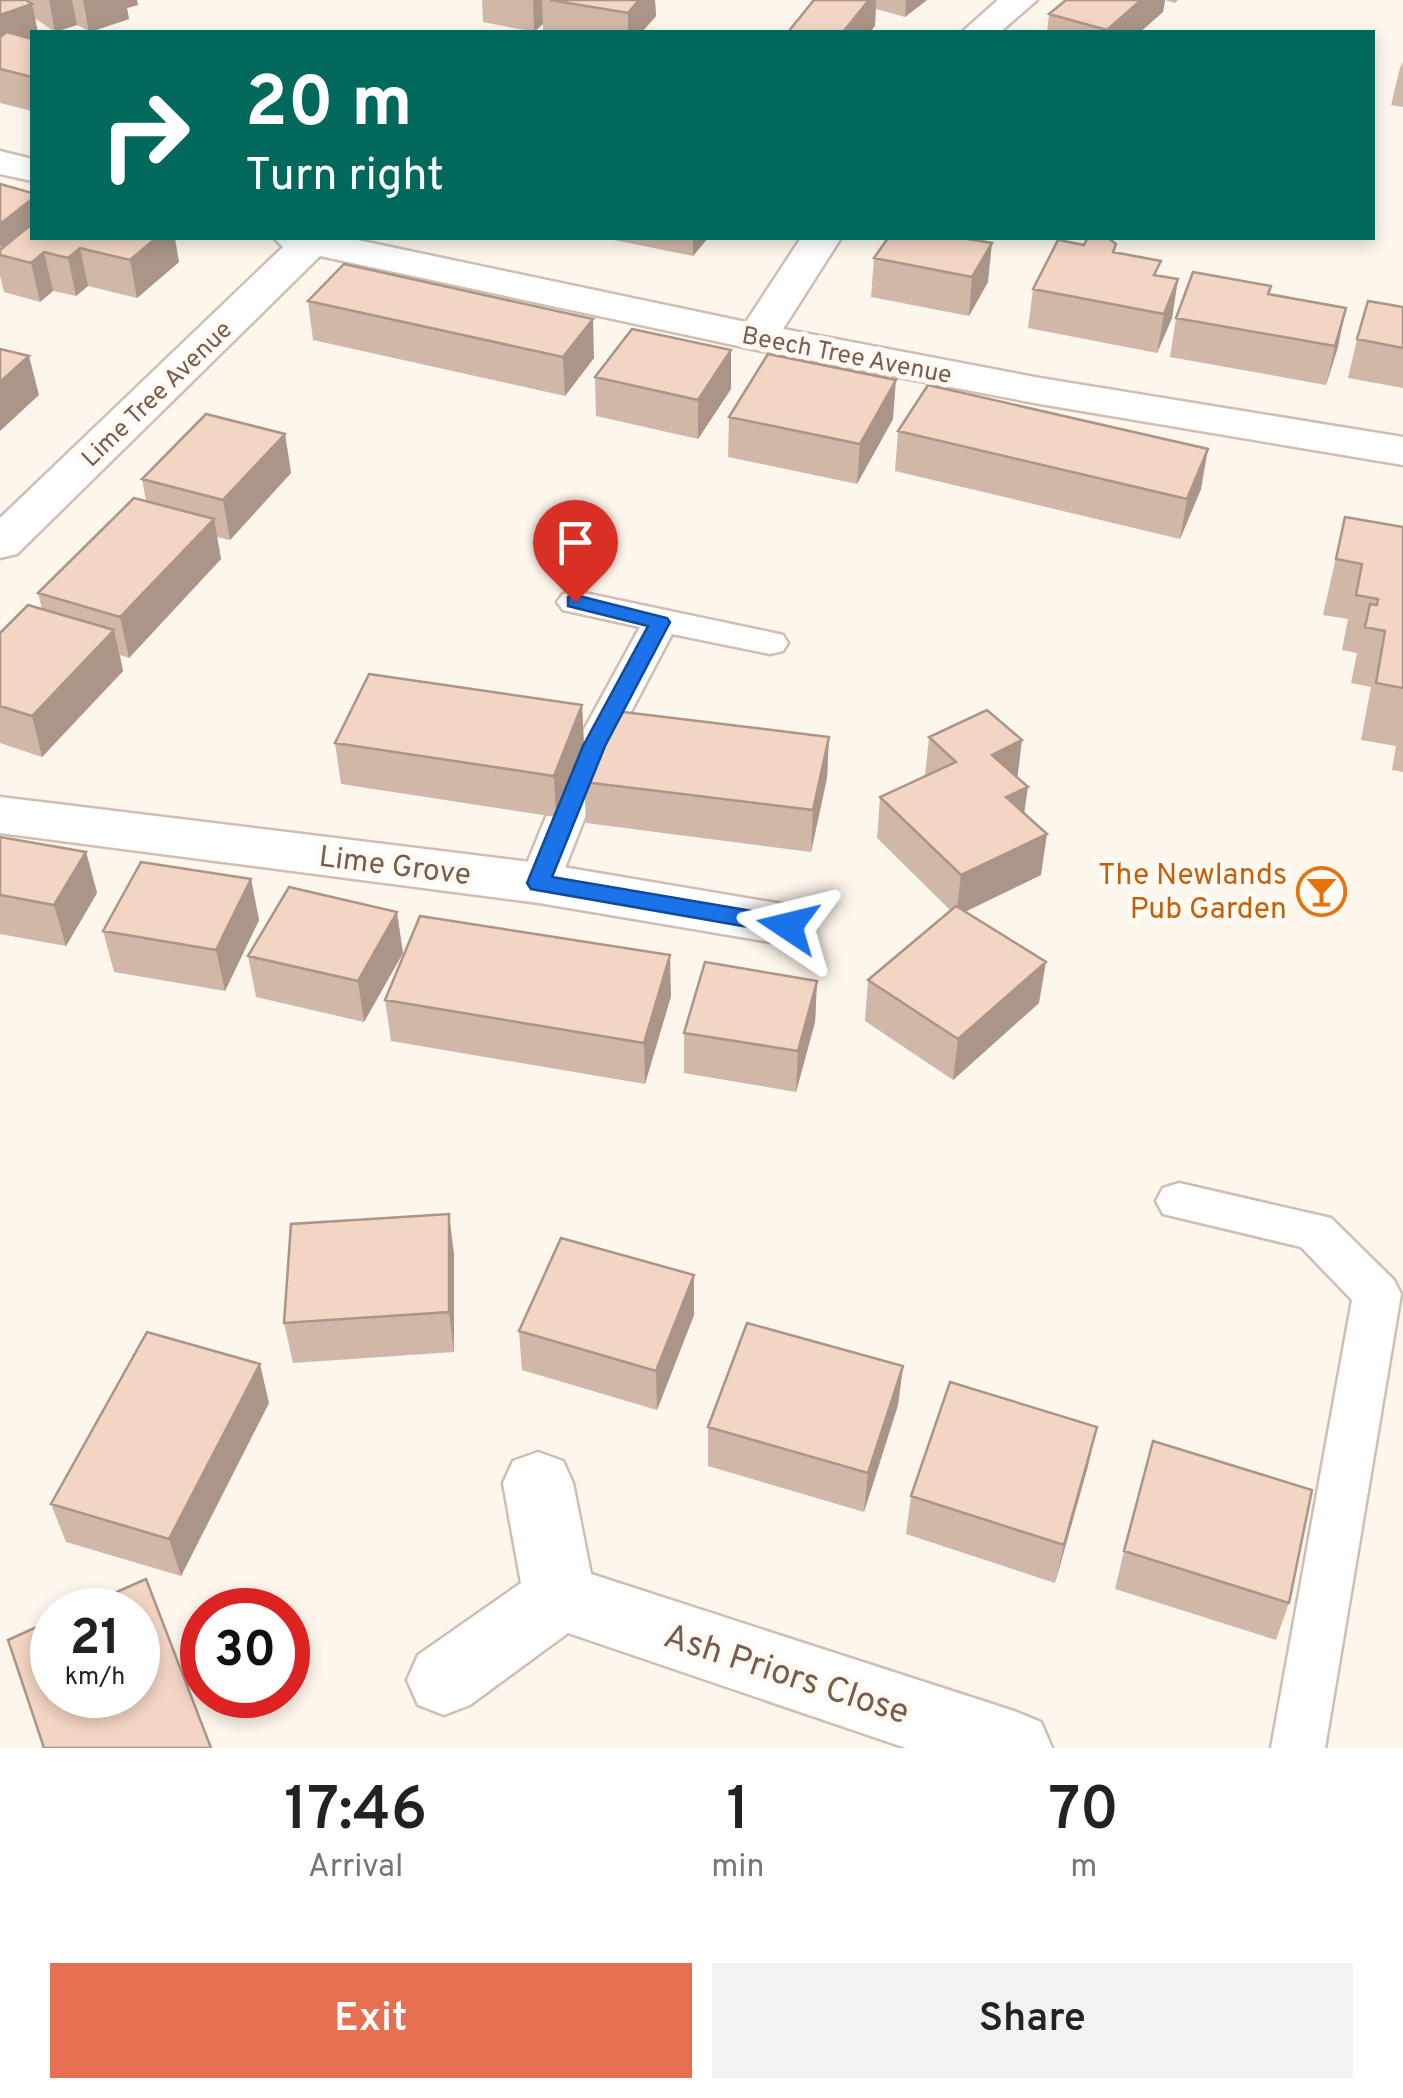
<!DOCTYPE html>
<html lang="en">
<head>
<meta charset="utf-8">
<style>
	:root { --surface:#fff; --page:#f2f2f2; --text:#222; --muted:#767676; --accent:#e76f51 }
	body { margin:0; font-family:Overpass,sans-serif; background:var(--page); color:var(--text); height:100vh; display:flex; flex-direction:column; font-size:38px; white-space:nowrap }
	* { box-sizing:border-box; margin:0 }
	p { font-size:32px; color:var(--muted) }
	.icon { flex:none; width:55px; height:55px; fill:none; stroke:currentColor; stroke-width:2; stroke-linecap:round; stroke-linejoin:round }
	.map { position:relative; height:1748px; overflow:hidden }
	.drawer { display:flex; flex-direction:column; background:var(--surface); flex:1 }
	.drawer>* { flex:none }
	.banner { position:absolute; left:30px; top:30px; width:1345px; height:210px; border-radius:0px; box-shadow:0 5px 15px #0003; background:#00695c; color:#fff; overflow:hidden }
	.speed { position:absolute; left:30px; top:1588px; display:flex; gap:20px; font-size:50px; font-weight:700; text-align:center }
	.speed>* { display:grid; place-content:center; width:130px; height:130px; border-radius:50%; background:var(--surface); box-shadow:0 5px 15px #0003; line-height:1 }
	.speed small { font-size:25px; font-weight:400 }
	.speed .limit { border:15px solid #d22; background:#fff; color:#111 }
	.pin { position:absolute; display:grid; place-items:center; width:85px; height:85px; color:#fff; margin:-102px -42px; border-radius:50% 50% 50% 0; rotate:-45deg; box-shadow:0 0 10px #0007 }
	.pin .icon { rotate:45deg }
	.me { position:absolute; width:110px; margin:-55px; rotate:280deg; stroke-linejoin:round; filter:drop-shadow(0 0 8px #0008) }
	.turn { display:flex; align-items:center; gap:35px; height:210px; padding:0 50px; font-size:45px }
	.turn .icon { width:130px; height:130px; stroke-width:2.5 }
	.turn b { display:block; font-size:70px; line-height:85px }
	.eta { display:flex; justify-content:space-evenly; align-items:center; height:170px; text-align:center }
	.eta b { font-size:60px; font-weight:600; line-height:70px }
	.button { display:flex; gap:20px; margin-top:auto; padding:20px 50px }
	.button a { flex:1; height:115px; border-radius:0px; background:var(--accent); color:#fff; font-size:40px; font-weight:600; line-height:115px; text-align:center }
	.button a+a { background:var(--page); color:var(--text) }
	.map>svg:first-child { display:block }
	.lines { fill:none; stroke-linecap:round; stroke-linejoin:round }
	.service-casing { stroke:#d1beb0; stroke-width:5 }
	.minor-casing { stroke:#d1beb0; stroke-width:5 }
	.service { fill:#fff; fill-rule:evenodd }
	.minor { fill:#fff; fill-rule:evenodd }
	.wall { fill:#d1b7a8 }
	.shaded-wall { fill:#aa9588 }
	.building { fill:#f3d5c3; stroke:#aa9588; stroke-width:2.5 }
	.route { fill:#1a73e8; stroke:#114b97; stroke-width:2.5 }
	.labels { text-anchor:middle; stroke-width:10; stroke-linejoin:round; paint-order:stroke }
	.far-street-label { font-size:25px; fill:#7a5c4d; stroke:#fffaf3 }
	.street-label { font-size:30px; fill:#7a5c4d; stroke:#fffaf3 }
	.food-label { font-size:30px; fill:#c56008; stroke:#fffaf3; text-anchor:end }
	.near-street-label { font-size:35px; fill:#7a5c4d; stroke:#fffaf3 }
</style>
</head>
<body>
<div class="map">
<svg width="1403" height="1748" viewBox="0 0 1403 1748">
	<rect width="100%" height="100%" fill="#fdf6ec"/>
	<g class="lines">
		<defs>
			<path id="service" d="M575 591 770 632 783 635 788 643 783 651 770 654 672 634 613 746 559 883 553 893 539 897 525 893 519 883 575 746 640 627 563 610 557 602 563 594Z
				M1179 1183 1331 1218 1394 1280 1401 1294 1325 1748H1271L1352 1300 1301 1247 1163 1214 1156 1201 1163 1188Z"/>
			<path id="minor" d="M998 0H1037L1000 32H962Z
				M0 151 32 159V181L0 174Z
				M274 238H348L746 322 801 238H841L783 329 1040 378 1403 437V465L1040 404 757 350 320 256 17 554 0 558V518L283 247Z
				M0 797 539 863 788 905 808 911 816 925 808 939 788 945 539 903 0 833Z
				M538 1452 563 1461 573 1483 591 1574 1014 1711 1041 1722 1052 1748H906L568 1633 470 1705 444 1715 418 1705 407 1680 418 1655 521 1583 503 1483 513 1461Z"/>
		</defs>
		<!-- service casing -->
		<use href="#service" class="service-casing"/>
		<!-- minor casing -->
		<use href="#minor" class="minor-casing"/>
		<!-- service -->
		<use href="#service" class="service"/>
		<!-- minor -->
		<use href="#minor" class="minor"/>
	</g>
	<!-- wall -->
	<path class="wall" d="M0 0H137L138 5 127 8 129 19 91 32 77 25 55 32 36 19 32 32V111L0 103Z
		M482 0H655L656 16 642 32H543V24L534 32 483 22Z
		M814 0H927L905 17 876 9 875 26Z
		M1066 0H1178L1175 3 1165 0 1163 12 1140 32H1047L1049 14Z
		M1403 62V107L1391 105 1400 68Z
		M0 184 32 238 179 262 137 298 88 286 76 296 53 291 40 302 4 292 0 276Z
		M604 238H708L693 256Z
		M888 238 988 282 969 316 871 297 874 258Z
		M1116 244 1115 252 1159 275 1178 279 1172 318 1157 353 1028 328 1033 289 1084 245Z
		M1271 286 1270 294 1338 347 1326 385 1170 357 1176 318Z
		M308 301 594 358 565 396 313 340Z
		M1403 307V388L1348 378 1357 339Z
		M731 350V389L698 439 596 416 595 377Z
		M729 417 893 419 857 484 728 457Z
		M898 431 1201 489 1180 539 895 471Z
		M285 434 291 473 230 540 217 537 221 559 129 658 120 655 123 671 42 757 0 743V633L42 609 38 593 146 501 142 479Z
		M1345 517 1403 527V772L1392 770 1396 746 1361 740 1371 687 1351 683 1357 653 1342 650 1348 619 1323 615Z
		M582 705 584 746 556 817 341 784 335 743Z
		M829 737 827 778 811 852 586 823 584 782Z
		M929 737 1018 778 1024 813 1041 875 965 912 1039 1003 953 1080 865 1021 868 980 951 911 877 838 880 797 925 776Z
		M0 837 86 852 97 893 66 946 0 934Z
		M251 879 259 920 225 991 114 972 103 931Z
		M403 953 364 1022 256 997 248 956Z
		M817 981 815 1022 796 1092 684 1073V1033Z
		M671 996 645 1084 391 1041 385 1000Z
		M454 1254V1352L293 1363 284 1323Z
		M694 1315 657 1410 522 1370 519 1331Z
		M903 1366 898 1405 864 1512 708 1466V1427Z
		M269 1403 181 1576 66 1542 51 1504Z
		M1088 1466 1055 1583 906 1534 911 1496Z
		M1124 1551 1289 1603 1276 1640 1115 1589Z"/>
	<!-- shaded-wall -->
	<path class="shaded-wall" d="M49 0H72L77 25 55 32Z
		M83 0H137L138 5 127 8 129 19 89 32Z
		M533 0H542L543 24 534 32Z
		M628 0H655L656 16 642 32H628Z
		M869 0H876L875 26 870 32H843Z
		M906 0H927L905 17Z
		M1141 0H1165L1163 12 1140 32H1107V30Z
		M32 4 38 32H32V42L0 53V15Z
		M32 199V238L3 256 0 243V224Z
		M156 238H175L179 262 137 298 130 260Z
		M693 238H708L693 256Z
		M992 243 988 282 969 316 972 277Z
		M80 248 88 286 76 296 68 258Z
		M44 252 53 291 40 302 31 263Z
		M1178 279 1172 318 1157 353 1164 314Z
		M1346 308 1338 347 1326 385 1335 346Z
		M593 319 594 358 565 396 563 357Z
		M731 350V389L698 439V400Z
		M29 356 39 395 0 431V382Z
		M896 380 893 419 857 484 860 444Z
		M285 434 291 473 230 540 223 500Z
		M1208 449 1201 489 1180 539 1187 499Z
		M214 519 221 559 129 658 120 617Z
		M114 630 123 671 42 757 32 716Z
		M582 705 584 746 556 817 554 776Z
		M829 737 827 778 811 852 813 810Z
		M1022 740 1017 781 992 755Z
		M1028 787 1022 828 1006 797Z
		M1047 834 1041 875 956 916 961 875Z
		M86 852 97 893 66 946 54 905Z
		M251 879 259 920 225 991 216 950Z
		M397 912 403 953 364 1022 358 981Z
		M670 955 671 996 645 1084 644 1043Z
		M1046 962 1039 1003 953 1080 958 1039Z
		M817 981 815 1022 796 1092 798 1051Z
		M449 1214 454 1254V1352L449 1312Z
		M694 1275V1315L657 1410 656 1371Z
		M260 1364 269 1403 181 1576 169 1539Z
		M903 1366 898 1405 864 1512 868 1473Z
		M1097 1427 1088 1466 1055 1583 1064 1545Z"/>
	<!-- building -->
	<path class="building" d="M0 0H26L32 4 0 15Z
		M550 0H639L628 13Z
		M814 0H869L843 32H788Z
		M1066 0H1141L1107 30 1049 14Z
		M7 32 32 39V77L0 69V37Z
		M0 184 32 193V199L0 224Z
		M32 224V238H156L130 260 80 248 68 258 44 252 31 263 0 255V250Z
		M888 238H961L992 243 972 277 874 258Z
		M1108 238 1116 244 1113 252 1161 261 1154 275 1178 279 1164 314 1033 289 1058 240 1084 245 1087 239Z
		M344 264 593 319 563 357 308 301Z
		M1193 272 1271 286 1268 294 1346 308 1335 346 1176 318Z
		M1368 301 1403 307V348L1357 339Z
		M632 329 731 350 698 400 595 377Z
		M0 349 29 356 0 382Z
		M768 354 896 380 860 444 729 417Z
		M928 385 1208 449 1187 499 898 431Z
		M206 414 285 434 223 500 142 479Z
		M134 498 214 519 120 617 38 593Z
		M1345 517 1403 527V688L1376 683 1385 631 1365 627 1370 604 1377 605 1378 599 1356 595 1362 564 1336 559Z
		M28 605 114 630 32 716 0 706V633Z
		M369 674 582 705 554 776 335 743Z
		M607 710 829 737 813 810 584 782Z
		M987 710 1022 740 992 755 1028 787 1006 797 1047 834 961 875 880 797 956 762 929 737Z
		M0 837 86 852 54 905 0 895Z
		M141 862 251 879 216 950 103 931Z
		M289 887 397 912 358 981 248 956Z
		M956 906 1046 962 958 1039 868 980Z
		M420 916 670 955 644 1043 385 1000Z
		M705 962 817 981 798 1051 684 1033Z
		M449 1214V1312L284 1323 291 1224Z
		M561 1238 694 1275 656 1371 519 1331Z
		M747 1323 903 1366 868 1473 708 1427Z
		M147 1332 260 1364 169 1539 51 1504Z
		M950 1382 1097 1427 1064 1545 911 1496Z
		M1153 1441 1312 1490 1289 1603 1124 1551Z
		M146 1579 211 1748H44L8 1640 52 1620V1695H138V1610H76Z"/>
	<!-- route -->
	<path class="route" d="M575 595 667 618 670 622 605 746 552 877 788 917 797 920 800 926 797 931 788 934 531 889 527 883 583 746 648 626 568 606V597Z"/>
	<!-- icons -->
	<defs>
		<symbol id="bar-ring" viewBox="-11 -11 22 22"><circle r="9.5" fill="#fffaf3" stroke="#e8710a" stroke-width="1.5"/><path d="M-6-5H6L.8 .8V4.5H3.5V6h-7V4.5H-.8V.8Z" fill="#e8710a"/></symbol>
	</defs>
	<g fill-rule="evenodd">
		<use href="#bar-ring" x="1294" y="864" width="55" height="55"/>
	</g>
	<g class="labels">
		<!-- far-street labels -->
		<g class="far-street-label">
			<text transform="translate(847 354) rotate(11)" y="9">Beech Tree Avenue</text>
			<text transform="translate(156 393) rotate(-44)" y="9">Lime Tree Avenue</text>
		</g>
		<!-- street labels -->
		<g class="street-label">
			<text transform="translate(395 865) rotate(7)" y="10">Lime Grove</text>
		</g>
		<!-- food labels -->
		<g class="food-label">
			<text x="1287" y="884">The Newlands<tspan x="1287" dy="34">Pub Garden</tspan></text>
		</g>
		<!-- near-street labels -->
		<g class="near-street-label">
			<text transform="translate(787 1673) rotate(18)" y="12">Ash Priors Close</text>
		</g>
	</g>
</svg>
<div class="speed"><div>21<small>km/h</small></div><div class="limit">30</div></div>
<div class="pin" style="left:575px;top:602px;background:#d93025"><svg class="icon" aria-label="arrive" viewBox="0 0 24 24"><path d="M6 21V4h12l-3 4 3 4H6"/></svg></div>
<svg class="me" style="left:788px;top:926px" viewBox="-20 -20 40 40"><path d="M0-17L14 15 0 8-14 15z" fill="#1a73e8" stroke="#fff" stroke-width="4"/></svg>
<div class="banner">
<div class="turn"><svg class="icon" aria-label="right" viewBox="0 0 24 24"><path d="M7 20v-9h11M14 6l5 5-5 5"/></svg><div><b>20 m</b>Turn right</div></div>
</div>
</div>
<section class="drawer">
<div class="eta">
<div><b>17:46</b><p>Arrival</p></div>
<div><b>1</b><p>min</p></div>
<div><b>70</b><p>m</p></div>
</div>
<div class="button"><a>Exit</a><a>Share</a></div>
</section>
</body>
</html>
